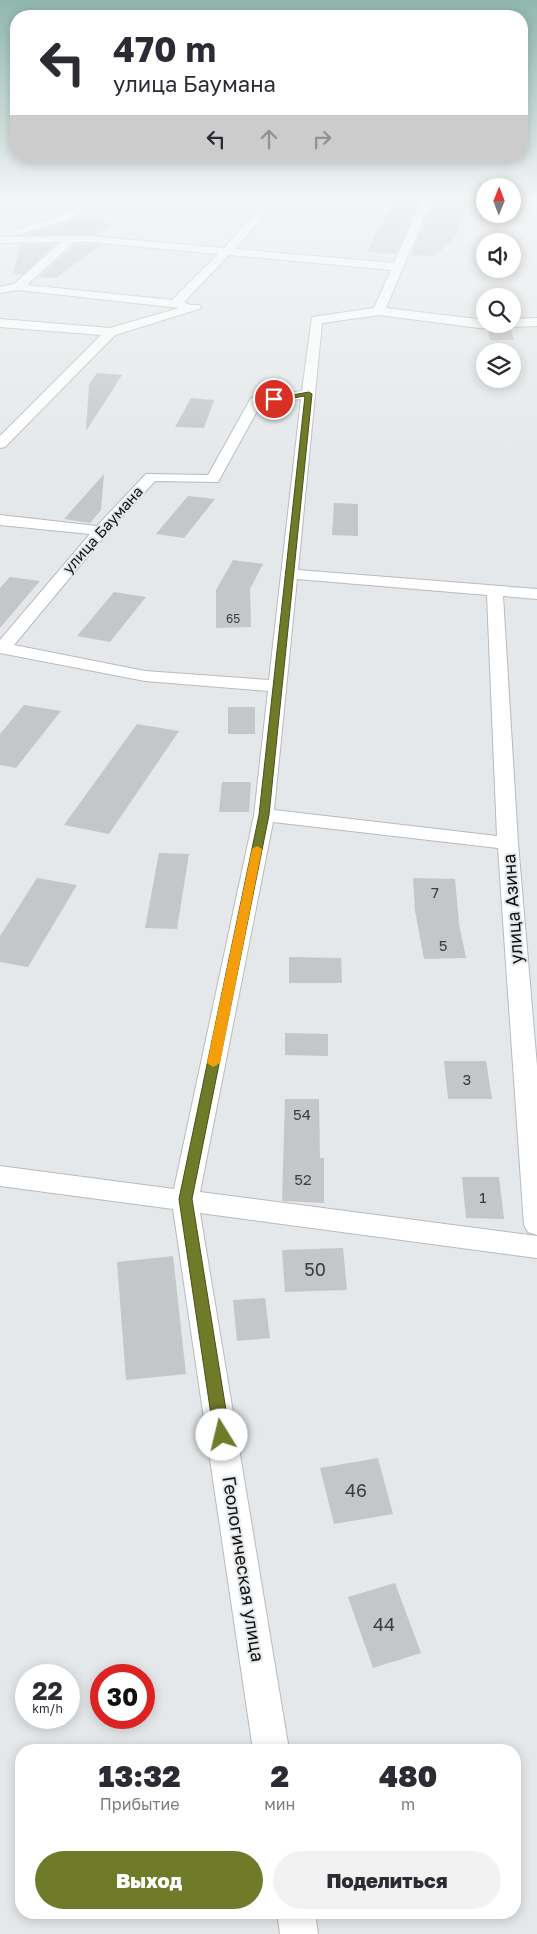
<!DOCTYPE html>
<html lang="ru">
<head>
<meta charset="utf-8">
<style>
	:root { --surface:#fff; --page:#f2f2f3; --text:#2b2b33; --muted:#7c7c81; --accent:#6f7b28 }
	body { margin:0; font-family:"Golos Text",sans-serif; background:var(--page); color:var(--text); height:100vh; display:flex; flex-direction:column; font-size:19px; white-space:nowrap }
	* { box-sizing:border-box; margin:0 }
	p { font-size:16px; color:var(--muted) }
	.icon { flex:none; width:28px; height:28px; fill:none; stroke:currentColor; stroke-width:2; stroke-linecap:round; stroke-linejoin:round }
	.map { position:relative; flex:1; overflow:hidden }
	.drawer { position:absolute; left:15px; top:1744px; width:506px; height:175px; display:flex; flex-direction:column; background:var(--surface); border-radius:20px; box-shadow:0 2px 12px #0003 }
	.drawer>* { flex:none }
	.guide { position:absolute; left:10px; top:10px; width:518px; height:152px; border-radius:20px; box-shadow:0 2px 12px #0003; background:#fff; color:var(--text); overflow:hidden }
	.needle { width:32px; rotate:1deg }
	.tools { position:absolute; left:476px; top:178px; display:grid; gap:10px }
	.tools a { display:grid; place-items:center; width:45px; height:45px; border-radius:50%; background:var(--surface); box-shadow:0 2px 12px #0003; font-size:25px }
	.speed { position:absolute; left:15px; top:1664px; display:flex; gap:10px; font-size:25px; font-weight:700; text-align:center }
	.speed>* { display:grid; place-content:center; width:65px; height:65px; border-radius:50%; background:var(--surface); box-shadow:0 2px 12px #0003; line-height:1 }
	.speed small { font-size:12px; font-weight:400 }
	.speed .limit { border:8px solid #d22; background:#fff; color:#111 }
	.pin { position:absolute; display:grid; place-items:center; width:42px; height:42px; color:#fff; margin:-21px; border:2px solid #fff; border-radius:50%; box-shadow:0 1px 5px #0007 }
	.me { position:absolute; width:55px; margin:-28px; rotate:351deg; stroke-linejoin:round; filter:drop-shadow(0 0 4px #0008) }
	.turn { display:flex; align-items:center; gap:18px; height:105px; padding:0 20px; font-size:22px }
	.turn .icon { width:65px; height:65px; stroke-width:2.5 }
	.turn b { display:block; font-size:35px; line-height:42px }
	.lanes { display:flex; align-items:center; height:48px; padding:0 20px; background:#0003; justify-content:center; gap:25px; direction:ltr }
	.lanes .off { opacity:.35 }
	.eta { display:flex; justify-content:space-evenly; align-items:center; height:85px; text-align:center }
	.eta b { font-size:30px; font-weight:800; line-height:35px }
	.action { display:flex; gap:10px; margin-top:auto; padding:10px 20px }
	.action a { flex:1; height:58px; border-radius:30px; background:var(--accent); color:#fff; font-size:20px; font-weight:800; line-height:58px; text-align:center }
	.action a+a { background:var(--page); color:var(--text) }
	.map>svg:first-child { display:block }
	.building { fill:#c4c7c9 }
	.lines { fill:none; stroke-linecap:round; stroke-linejoin:round }
	.street-casing { stroke:#b8babd; stroke-width:2 }
	.street { fill:#fff; fill-rule:evenodd }
	.route { fill:#6f7b28; stroke:#48501a }
	.slow { fill:#f59e0b }
	.labels { text-anchor:middle; stroke-width:4; stroke-linejoin:round; paint-order:stroke }
	.far-number-label { font-size:12px; fill:#3c3e3e }
	.far-street-label { font-size:15px; fill:#0f1010; stroke:#e5e8ea }
	.number-label { font-size:15px; fill:#3c3e3e }
	.street-label { font-size:18px; fill:#0f1010; stroke:#e5e8ea }
	.near-number-label { font-size:18px; fill:#3c3e3e }
</style>
</head>
<body>
<div class="map">
<svg width="537" height="1934" viewBox="0 0 537 1934">
	<rect width="100%" height="100%" fill="#e5e8ea"/>
	<!-- building -->
	<path class="building" d="M396 199H420L396 254 367 252 388 210Z
		M434 199 467 201 457 235 435 256 411 255Z
		M75 218 114 222 96 235H25L67 223Z
		M56 244 22 275 13 274 20 245Z
		M75 244 100 245 56 278 39 277Z
		M504 324 511 329 514 340H490L488 330H497Z
		M97 373 122 375 86 431 89 384Z
		M191 398 214 400 204 428 175 427Z
		M104 474 101 510 90 523 64 519Z
		M188 496 215 499 184 538 156 534Z
		M334 503 358 504V536L332 535Z
		M233 560 263 564 250 589 251 627 216 628V590Z
		M10 577 40 581 0 628V588Z
		M114 592 146 597 110 642 77 636Z
		M24 705 61 711 16 768 0 765V734Z
		M228 707H255V734H228Z
		M137 724 179 731 109 834 64 825Z
		M222 782H251L249 812H219Z
		M159 853 189 854 177 929 145 928Z
		M37 878 77 885 28 967 0 962V936Z
		M413 878 455 879 459 924 466 958 424 959 415 911Z
		M289 957 341 958 342 983H289Z
		M285 1033 328 1034V1056L285 1055Z
		M444 1061H486L492 1099H448Z
		M285 1099H319L320 1158H324V1203L282 1201Z
		M462 1177H499L504 1219 466 1218Z
		M343 1248 347 1290 285 1292 282 1250Z
		M173 1256 186 1374 126 1380 117 1262Z
		M265 1298 270 1338 237 1341 233 1300Z
		M378 1458 393 1514 334 1524 320 1468Z
		M395 1583 421 1653 373 1668 348 1597Z"/>
	<g class="lines">
		<defs>
			<path id="street" d="M92 199H105L66 221 18 235 13 232 14 230 58 217Z
				M267 199H278L235 249 394 263 422 199H432L386 308 485 320V324H502L496 328H479L379 315 322 323 298 570 537 589V599L503 596 518 843 537 1066V1235L528 1232 524 1225 498 848 273 822 200 1192 537 1236V1258L200 1213 289 1750H253L173 1209 0 1186V1166L174 1189 254 815 268 691 145 681 0 653V640L90 534 0 525V515L97 526 146 474 208 475 251 398 302 391 312 317 374 308 391 270 229 255 184 302 190 305H199L201 307 199 309 115 335 5 447 0 448V436L101 335 0 327V319L110 328 179 308 18 290 0 293V287L14 284 61 242 0 243V237L88 236 224 248ZM74 242H88L218 254 172 300 27 285ZM301 399 269 680 145 671 14 645 106 534 155 481 218 482 261 404ZM297 579 487 595 497 836 274 810Z
				M537 318V326L512 327 507 324H512V319Z
				M277 1912H315L318 1934H280Z"/>
		</defs>
		<!-- street casing -->
		<use href="#street" class="street-casing"/>
		<!-- street -->
		<use href="#street" class="street"/>
	</g>
	<!-- sky -->
	<linearGradient id="sky" x2="0" y2="1"><stop stop-color="#8fb7ae"/><stop offset="0.42" stop-color="#f3f5f6"/><stop offset="1" stop-color="#f3f5f6" stop-opacity="0"/></linearGradient>
	<rect width="537" height="470" fill="url(#sky)"/>
	<!-- route -->
	<path class="route" d="M309 392 312 394 269 815 192 1199 230 1435 227 1440 222 1442 217 1440 214 1435 179 1199 259 815 305 396 274 401 270 399Z"/>
	<!-- slow -->
	<path class="slow" d="M257 846 262 849 220 1063 213 1067 207 1063 252 849Z"/>
	<g class="labels">
		<!-- far-number labels -->
		<g class="far-number-label">
			<text x="233" y="623">65</text>
		</g>
		<!-- far-street labels -->
		<g class="far-street-label">
			<text transform="translate(103 530) rotate(-48)" y="5">улица Баумана</text>
		</g>
		<!-- number labels -->
		<g class="number-label">
			<text x="435" y="898">7</text>
			<text x="443" y="951">5</text>
			<text x="467" y="1085">3</text>
			<text x="302" y="1120">54</text>
			<text x="303" y="1185">52</text>
			<text x="483" y="1203">1</text>
		</g>
		<!-- street labels -->
		<g class="street-label">
			<text transform="translate(513 909) rotate(-94)" y="6">улица Азина</text>
			<text transform="translate(243 1569) rotate(81)" y="6">Геологическая улица</text>
		</g>
		<!-- near-number labels -->
		<g class="near-number-label">
			<text x="315" y="1276">50</text>
			<text x="356" y="1497">46</text>
			<text x="384" y="1631">44</text>
		</g>
	</g>
</svg>
<div class="tools">
<a><svg class="needle" viewBox="-14 -14 28 28"><path d="M0-13l5 13h-10z" fill="#e53935"/><path d="M0 13l5-13h-10z" fill="#7c7c81"/></svg></a>
<a><svg class="icon" aria-label="sound" viewBox="0 0 24 24"><path d="M4 9h4l5-4v14l-5-4H4zM17 9q2 3 0 6"/></svg></a>
<a><svg class="icon" aria-label="search" viewBox="0 0 24 24"><circle cx="10" cy="10" r="6"/><path d="M15 15l6 6"/></svg></a>
<a><svg class="icon" aria-label="layers" viewBox="0 0 24 24"><path d="M12 4l9 5-9 5-9-5zM3 14l9 5 9-5"/></svg></a>
</div>
<div class="speed"><div>22<small>km/h</small></div><div class="limit">30</div></div>
<div class="pin" style="left:274px;top:399px;background:#d93025"><svg class="icon" aria-label="arrive" viewBox="0 0 24 24"><path d="M6 21V4h12l-3 4 3 4H6"/></svg></div>
<svg class="me" style="left:222px;top:1435px" viewBox="-20 -20 40 40"><circle r="19" fill="#fff"/><path d="M0-13L10 11 0 6-10 11z" fill="#6f7b28"/></svg>
<div class="guide">
<div class="turn"><svg class="icon" aria-label="left" viewBox="0 0 24 24"><path d="M17 20v-9H6M10 6l-5 5 5 5"/></svg><div><b>470 m</b>улица Баумана</div></div>
<div class="lanes"><svg class="icon" aria-label="left" viewBox="0 0 24 24"><path d="M17 20v-9H6M10 6l-5 5 5 5"/></svg><svg class="icon off" aria-label="ahead" viewBox="0 0 24 24"><path d="M12 20V5M6 11l6-6 6 6"/></svg><svg class="icon off" aria-label="right" viewBox="0 0 24 24"><path d="M7 20v-9h11M14 6l5 5-5 5"/></svg></div>
</div>
<section class="drawer">
<div class="eta">
<div><b>13:32</b><p>Прибытие</p></div>
<div><b>2</b><p>мин</p></div>
<div><b>480</b><p>m</p></div>
</div>
<div class="action"><a>Выход</a><a>Поделиться</a></div>
</section>
</div>
</body>
</html>
